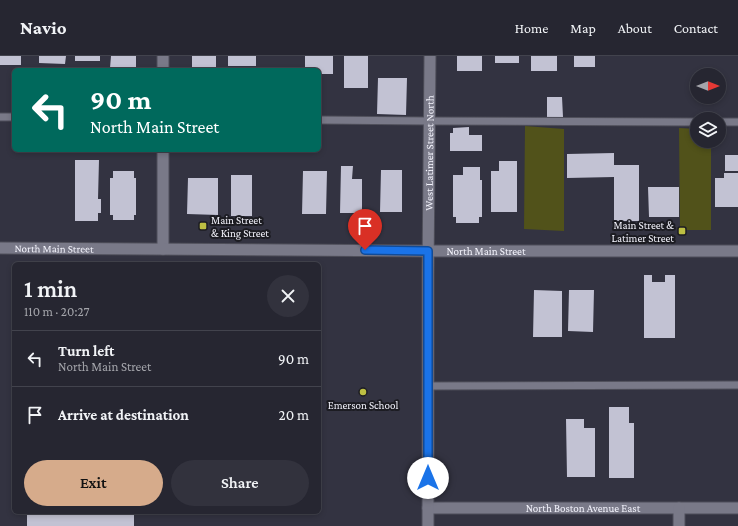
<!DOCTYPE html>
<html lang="en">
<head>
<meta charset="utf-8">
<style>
	:root { --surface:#262631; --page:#32323d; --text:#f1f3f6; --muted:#a4a5ab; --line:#42434d; --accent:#d6ab8b }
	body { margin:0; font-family:"Crimson Pro",serif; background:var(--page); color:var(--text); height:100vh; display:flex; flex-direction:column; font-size:15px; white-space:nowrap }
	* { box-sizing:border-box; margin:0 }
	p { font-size:13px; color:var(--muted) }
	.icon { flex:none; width:22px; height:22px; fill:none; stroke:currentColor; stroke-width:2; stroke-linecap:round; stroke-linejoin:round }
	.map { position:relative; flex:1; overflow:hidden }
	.details { position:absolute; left:12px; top:206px; width:309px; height:252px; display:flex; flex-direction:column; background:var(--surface); border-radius:6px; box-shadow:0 2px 6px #0003,0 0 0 1px var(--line) }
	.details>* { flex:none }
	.guide { position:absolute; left:12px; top:12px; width:309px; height:84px; border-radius:6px; box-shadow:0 2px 6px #0003,0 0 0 1px var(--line); background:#00695c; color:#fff; overflow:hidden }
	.needle { width:26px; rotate:90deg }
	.tools { position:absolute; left:690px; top:12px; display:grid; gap:8px }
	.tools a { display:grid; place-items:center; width:36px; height:36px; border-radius:50%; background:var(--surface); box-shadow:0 2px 6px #0003,0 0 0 1px var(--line); font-size:20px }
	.pin { position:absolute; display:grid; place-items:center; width:34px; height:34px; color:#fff; margin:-41px -17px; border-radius:50% 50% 50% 0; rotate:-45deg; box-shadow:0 0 4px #0007 }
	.pin .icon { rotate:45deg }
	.me { position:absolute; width:44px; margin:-22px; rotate:0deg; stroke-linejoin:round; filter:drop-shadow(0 0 3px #0008) }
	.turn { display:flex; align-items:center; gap:14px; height:84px; padding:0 12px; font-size:18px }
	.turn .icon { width:52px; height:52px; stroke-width:2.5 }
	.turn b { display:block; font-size:28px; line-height:34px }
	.round { display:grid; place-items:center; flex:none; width:42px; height:42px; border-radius:21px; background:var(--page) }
	.summary { display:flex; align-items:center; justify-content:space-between; height:68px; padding:0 12px }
	h1 { font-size:24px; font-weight:600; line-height:30px }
	.primary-button { display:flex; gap:8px; margin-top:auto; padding:8px 12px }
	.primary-button a { flex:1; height:46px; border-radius:24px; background:var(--accent); color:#111; font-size:16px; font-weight:600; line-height:46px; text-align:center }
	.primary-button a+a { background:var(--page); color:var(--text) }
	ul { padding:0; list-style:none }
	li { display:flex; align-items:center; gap:12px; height:56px; padding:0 12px; border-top:1px solid var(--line) }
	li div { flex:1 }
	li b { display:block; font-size:15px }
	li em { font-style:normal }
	header { display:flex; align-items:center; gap:24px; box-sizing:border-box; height:56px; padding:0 20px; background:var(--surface); border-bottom:1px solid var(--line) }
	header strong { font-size:19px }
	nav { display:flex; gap:22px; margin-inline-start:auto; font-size:14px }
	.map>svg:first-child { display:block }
	.green { fill:#51521a }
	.building { fill:#c2c2d3 }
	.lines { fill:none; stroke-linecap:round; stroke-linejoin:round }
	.service-casing { stroke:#4f4f5a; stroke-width:9 }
	.minor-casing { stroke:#4f4f5a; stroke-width:13 }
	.tertiary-casing { stroke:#4f4f5a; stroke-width:13 }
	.service { stroke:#797988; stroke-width:7 }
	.minor { stroke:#797988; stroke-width:11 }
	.tertiary { stroke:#797988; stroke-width:11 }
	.route-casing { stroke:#114b97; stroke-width:10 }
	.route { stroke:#1a73e8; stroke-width:7 }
	.poi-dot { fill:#bdbf43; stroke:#1c1c22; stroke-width:1.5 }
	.labels { text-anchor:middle; stroke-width:4; stroke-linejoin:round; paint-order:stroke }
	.street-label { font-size:11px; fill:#f3f3fc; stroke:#1c1c22 }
	.poi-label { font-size:11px; fill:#f3f3fc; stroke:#1c1c22; text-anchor:start }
</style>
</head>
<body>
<header>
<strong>Navio</strong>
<nav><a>Home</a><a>Map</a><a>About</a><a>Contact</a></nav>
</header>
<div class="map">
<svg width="738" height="470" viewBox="0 0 738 470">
	<rect width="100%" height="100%" fill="#333341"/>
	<!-- green -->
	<path class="green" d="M525 70 564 73V175L524 173Z
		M679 72 697 73V85H711V174H680Z"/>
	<!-- building -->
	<path class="building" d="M0 0H21V9H0Z
		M39 0H66L65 8 39 7Z
		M75 0H100V5H75Z
		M111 0H136V12H110Z
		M192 0H216V12H192Z
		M228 0H256V10H228Z
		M305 0H333V18H319V14H305Z
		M344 0H368V32H344Z
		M457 0H482V15H457Z
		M495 0H519V7H495Z
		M531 0H557V15H531Z
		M574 0H595V11H574Z
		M378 22H407L406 59 377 58Z
		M547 41H562L563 61H547Z
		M469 71V79H482V95H450V77H453V72Z
		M614 97V109H639V165H614V121L567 122V98Z
		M725 99H738V115H725Z
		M75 104H99L98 143H101V157H98V165H75Z
		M499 105H517V156H491V115H499Z
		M341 110H353L352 123H362V157H340Z
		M463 111H480V124H482V161H479V167H456V161H453V119H463Z
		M381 114H402V156H380Z
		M113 115H134V122H136V159H134V164H113V159H110V122H113Z
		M303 115H327L326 158H302Z
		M724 117H738V151H715V122H724Z
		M231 119H252V160H231Z
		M188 122H218V159L187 158Z
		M648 131H679V161H649Z
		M644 219H652V226H665V219H675V282H644Z
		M534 234 562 235V281H533Z
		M569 234H594L593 276 568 275Z
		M609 351H629V367H634V422H609Z
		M566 363H584V372H595V421H567Z
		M33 456H128V458H134V470H27V458H33Z"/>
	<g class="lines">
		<defs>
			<path id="service" d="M0 61H14
				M319 64 429 65 697 66
				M719 66H738
				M428 330 738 329"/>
			<g id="minor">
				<path d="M163 0V14"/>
				<path d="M163 94V193"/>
				<path id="s1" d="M428 452H738"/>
				<path d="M679 452V470"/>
				<path id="s2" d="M428 470V217L430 0"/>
			</g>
			<g id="tertiary">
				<path id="s3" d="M0 192 428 195H738"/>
			</g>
		</defs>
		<!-- service casing -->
		<use href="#service" class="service-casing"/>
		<!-- minor casing -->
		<use href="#minor" class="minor-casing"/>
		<!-- tertiary casing -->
		<use href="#tertiary" class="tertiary-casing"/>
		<!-- service -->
		<use href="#service" class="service"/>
		<!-- minor -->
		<use href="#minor" class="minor"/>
		<!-- tertiary -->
		<use href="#tertiary" class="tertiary"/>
	</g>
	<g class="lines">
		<defs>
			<path id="route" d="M365 194 428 195V422"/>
		</defs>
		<!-- route casing -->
		<use href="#route" class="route-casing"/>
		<!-- route -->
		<use href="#route" class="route"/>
	</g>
	<!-- markers -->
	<g class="poi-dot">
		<rect x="199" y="166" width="8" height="8" rx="2"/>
		<rect x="678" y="171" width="8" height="8" rx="2"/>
		<circle cx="363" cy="336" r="4"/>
	</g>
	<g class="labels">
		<!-- street labels -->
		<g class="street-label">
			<text dy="4" stroke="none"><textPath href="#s2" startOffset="373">West Latimer Street North</textPath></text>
			<text dy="4" stroke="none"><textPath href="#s3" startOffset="54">North Main Street</textPath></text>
			<text dy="4" stroke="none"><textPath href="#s3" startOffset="486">North Main Street</textPath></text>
			<text dy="4" stroke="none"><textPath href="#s1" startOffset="155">North Boston Avenue East</textPath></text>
		</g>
		<!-- poi labels -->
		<g class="poi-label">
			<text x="211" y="168">Main Street<tspan x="211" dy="13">&amp; King Street</tspan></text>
			<text x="674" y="173" text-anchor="end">Main Street &amp;<tspan x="674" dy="13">Latimer Street</tspan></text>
			<text x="363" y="353" text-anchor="middle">Emerson School</text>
		</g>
	</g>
</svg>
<div class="tools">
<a><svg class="needle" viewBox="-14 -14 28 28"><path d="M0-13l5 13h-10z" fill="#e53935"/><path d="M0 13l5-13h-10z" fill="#a4a5ab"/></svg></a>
<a><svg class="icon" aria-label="layers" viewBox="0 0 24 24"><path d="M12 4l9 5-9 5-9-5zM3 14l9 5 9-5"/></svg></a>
</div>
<div class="pin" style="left:365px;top:194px;background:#d93025"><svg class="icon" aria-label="arrive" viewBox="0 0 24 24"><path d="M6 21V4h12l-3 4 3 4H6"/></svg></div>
<svg class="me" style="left:428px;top:422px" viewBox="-20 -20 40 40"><circle r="19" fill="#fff"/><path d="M0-13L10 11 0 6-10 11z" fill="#1a73e8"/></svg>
<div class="guide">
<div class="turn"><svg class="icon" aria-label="left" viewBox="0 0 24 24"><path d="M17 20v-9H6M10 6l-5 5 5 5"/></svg><div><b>90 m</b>North Main Street</div></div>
</div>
<section class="details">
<div class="summary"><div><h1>1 min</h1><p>110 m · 20:27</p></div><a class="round"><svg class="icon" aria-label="close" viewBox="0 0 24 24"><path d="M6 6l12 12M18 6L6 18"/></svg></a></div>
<ul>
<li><svg class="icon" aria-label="left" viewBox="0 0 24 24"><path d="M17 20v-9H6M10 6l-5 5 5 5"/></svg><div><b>Turn left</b><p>North Main Street</p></div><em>90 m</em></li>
<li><svg class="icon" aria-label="arrive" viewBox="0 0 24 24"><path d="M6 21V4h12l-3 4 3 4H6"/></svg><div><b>Arrive at destination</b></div><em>20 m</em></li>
</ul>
<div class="primary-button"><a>Exit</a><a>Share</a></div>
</section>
</div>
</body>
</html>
